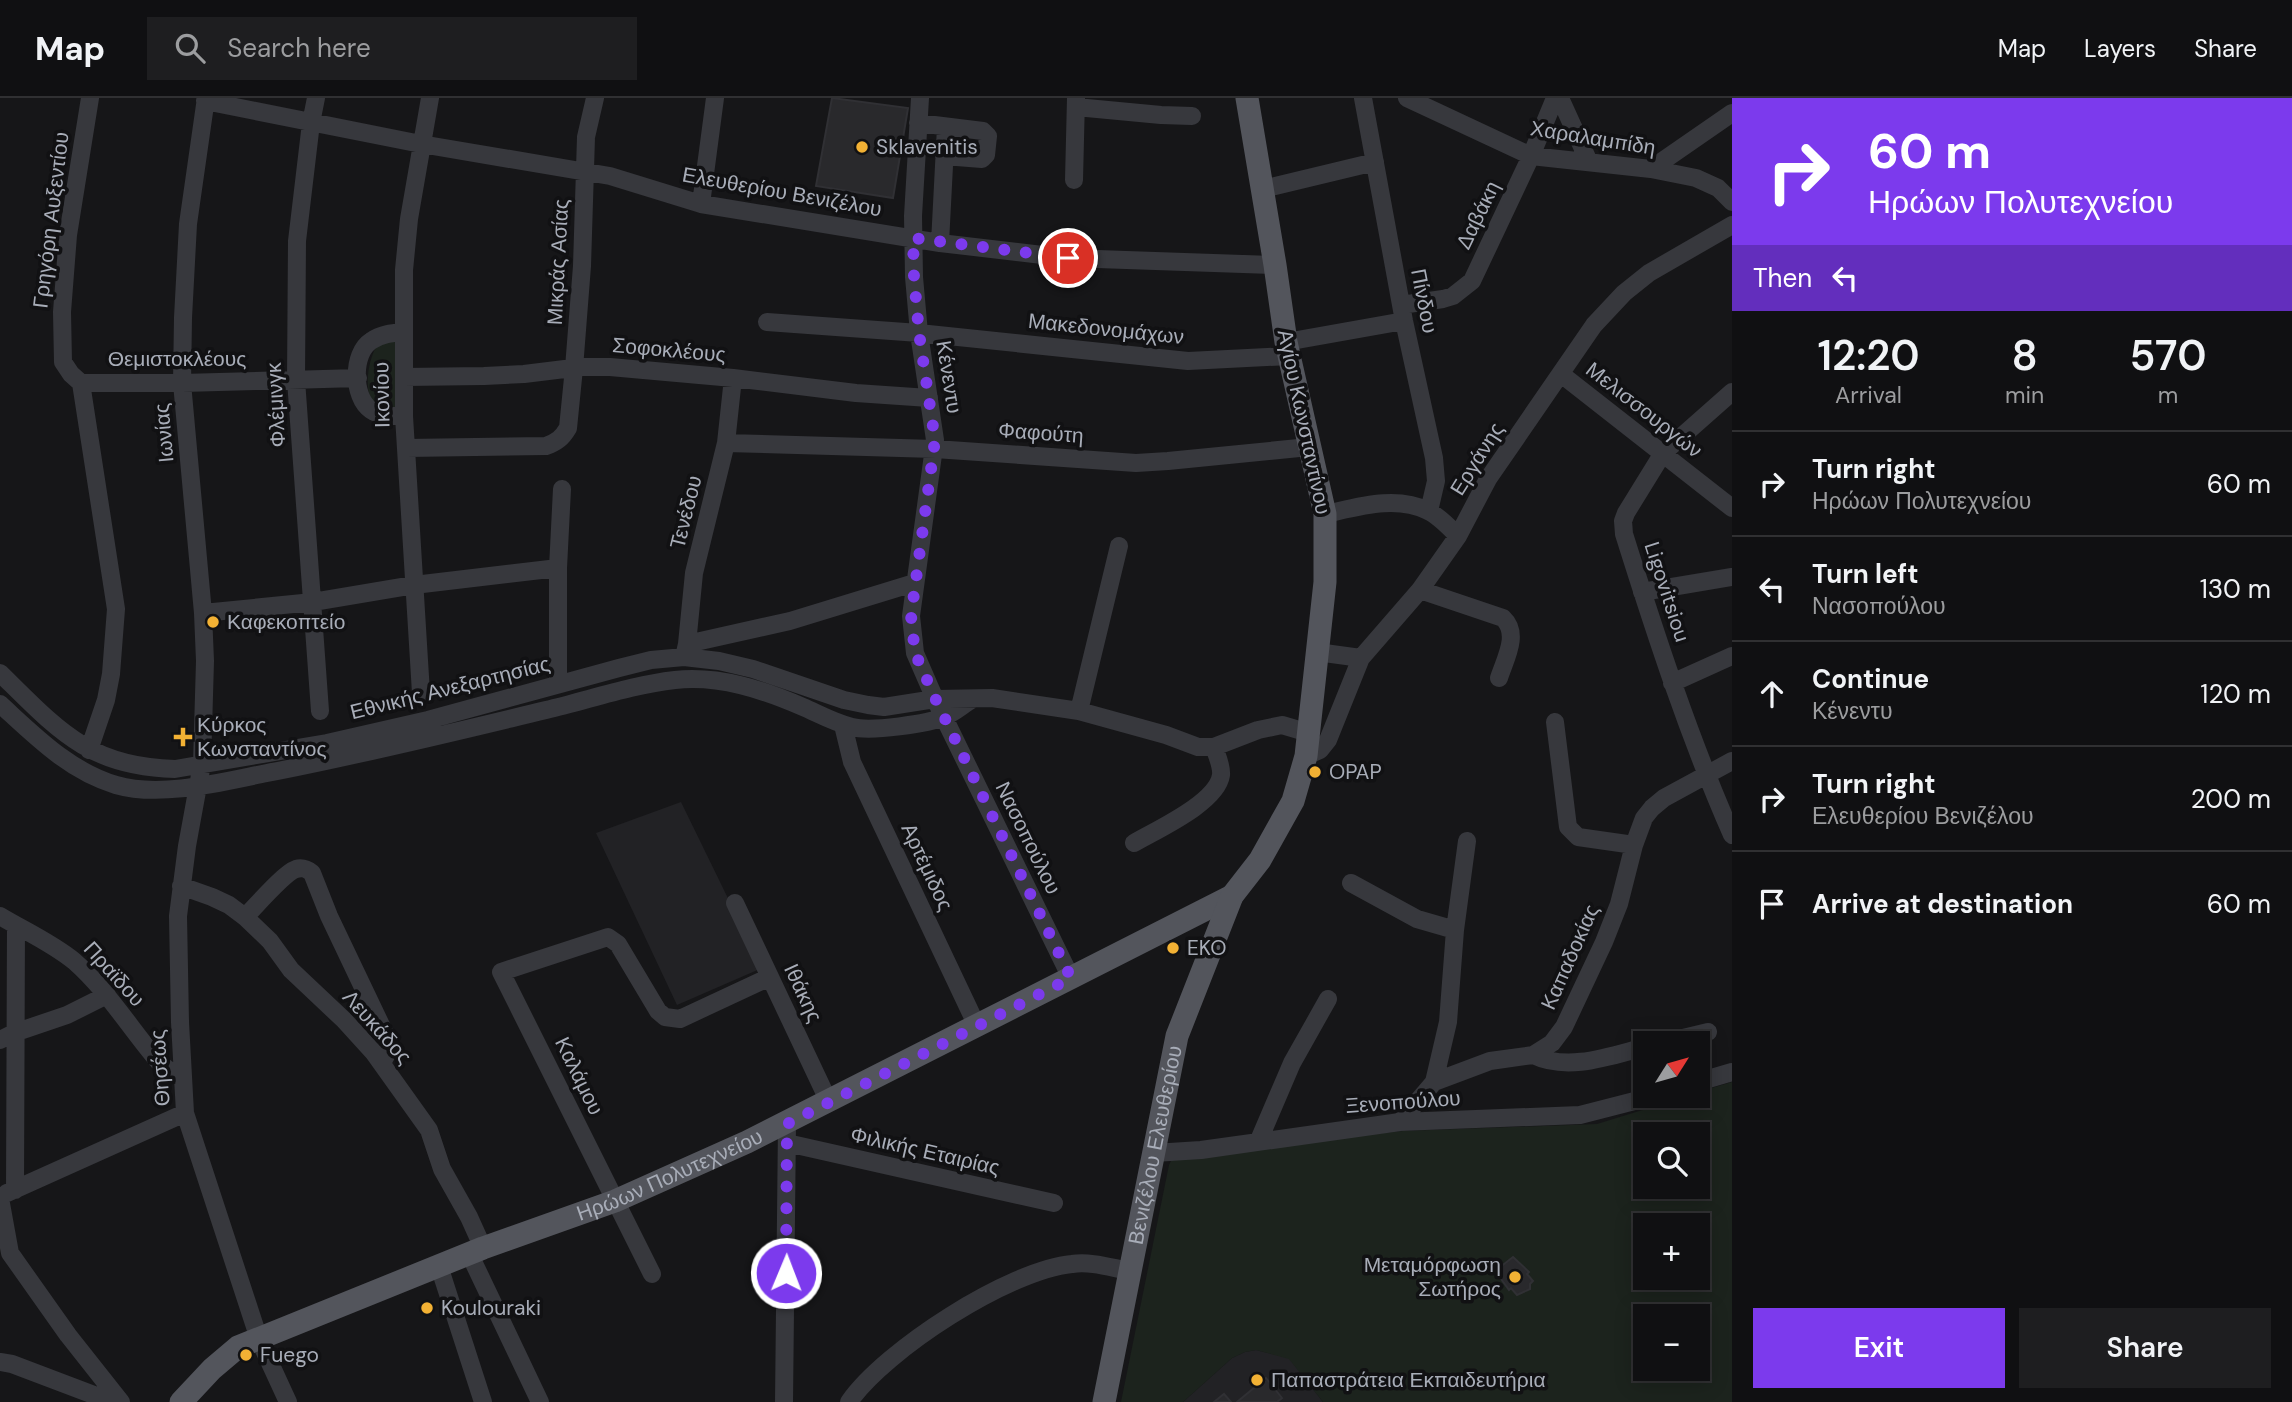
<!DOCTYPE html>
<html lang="en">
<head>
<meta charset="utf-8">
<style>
	:root { --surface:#101012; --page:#1e1e20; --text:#f1f3f6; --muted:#9c9d9f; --line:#303032; --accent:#7c3aed }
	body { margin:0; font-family:"DM Sans",sans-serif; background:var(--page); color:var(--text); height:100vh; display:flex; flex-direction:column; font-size:26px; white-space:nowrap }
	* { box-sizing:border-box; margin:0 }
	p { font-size:23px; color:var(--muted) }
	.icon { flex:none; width:38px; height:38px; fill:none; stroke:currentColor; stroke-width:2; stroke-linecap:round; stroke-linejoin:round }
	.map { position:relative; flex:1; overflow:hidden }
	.sheet { display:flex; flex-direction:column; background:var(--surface); width:560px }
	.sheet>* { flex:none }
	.top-card { background:#7c3aed; color:#fff; overflow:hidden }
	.needle { width:46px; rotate:53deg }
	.fabs { position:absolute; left:1633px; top:933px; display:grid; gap:14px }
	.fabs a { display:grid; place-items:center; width:77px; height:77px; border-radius:0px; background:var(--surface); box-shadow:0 4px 18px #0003,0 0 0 2px var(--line); font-size:35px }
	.pin { position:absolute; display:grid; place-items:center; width:60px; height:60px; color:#fff; margin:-30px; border:4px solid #fff; border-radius:50%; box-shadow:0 2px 7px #0007 }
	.me { position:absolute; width:77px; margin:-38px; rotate:1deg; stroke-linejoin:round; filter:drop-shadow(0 0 5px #0008) }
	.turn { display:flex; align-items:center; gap:24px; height:147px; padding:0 21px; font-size:32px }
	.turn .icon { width:91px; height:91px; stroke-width:2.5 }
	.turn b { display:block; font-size:49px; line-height:60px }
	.then { display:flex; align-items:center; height:66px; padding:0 21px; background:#0003; gap:14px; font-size:26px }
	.eta { display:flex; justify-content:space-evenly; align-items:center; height:119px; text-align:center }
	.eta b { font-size:42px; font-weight:600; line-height:49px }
	.primary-button { display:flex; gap:14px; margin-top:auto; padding:14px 21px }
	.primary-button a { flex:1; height:80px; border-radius:0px; background:var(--accent); color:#fff; font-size:28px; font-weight:600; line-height:80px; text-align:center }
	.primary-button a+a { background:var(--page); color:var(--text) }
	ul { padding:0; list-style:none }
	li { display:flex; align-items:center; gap:21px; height:105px; padding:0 21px; border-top:2px solid var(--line) }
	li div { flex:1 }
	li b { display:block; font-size:26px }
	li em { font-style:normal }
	header { display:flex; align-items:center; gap:42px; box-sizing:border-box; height:98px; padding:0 35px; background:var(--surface); border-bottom:2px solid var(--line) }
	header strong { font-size:33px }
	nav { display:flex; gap:38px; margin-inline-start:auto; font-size:24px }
	.search { width:490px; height:63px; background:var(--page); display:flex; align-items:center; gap:18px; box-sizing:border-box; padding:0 24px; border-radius:0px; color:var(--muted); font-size:26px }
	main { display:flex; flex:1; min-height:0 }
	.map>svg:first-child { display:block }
	.built { fill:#222225 }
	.green { fill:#1c231d; fill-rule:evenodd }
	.building { fill:#29292c; stroke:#303034; stroke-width:2 }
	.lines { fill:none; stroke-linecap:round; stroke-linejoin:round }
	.minor { stroke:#37383d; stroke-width:18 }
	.major { stroke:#53555c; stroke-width:23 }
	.route { stroke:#7c3aed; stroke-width:12; stroke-dasharray:0 21.6 }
	.poi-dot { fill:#f2b134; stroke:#111113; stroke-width:2.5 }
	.labels { text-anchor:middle; stroke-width:7; stroke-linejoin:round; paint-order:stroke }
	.street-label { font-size:21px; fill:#a8adb8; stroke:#111113 }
	.poi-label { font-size:21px; fill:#a8adb8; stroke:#111113; text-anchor:start }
</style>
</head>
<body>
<header>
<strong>Map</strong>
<div class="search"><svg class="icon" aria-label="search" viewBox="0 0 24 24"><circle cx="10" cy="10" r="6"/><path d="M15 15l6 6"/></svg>Search here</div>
<nav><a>Map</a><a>Layers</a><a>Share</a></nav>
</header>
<main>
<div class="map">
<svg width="1732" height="1304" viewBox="0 0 1732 1304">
	<rect width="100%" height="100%" fill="#161618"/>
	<!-- built -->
	<path class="built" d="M681 704 762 870 677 907 596 735Z
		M1256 1252 1289 1260 1323 1304H1183L1232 1260 1245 1254Z"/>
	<!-- green -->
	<path class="green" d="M397 242V310L379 309C376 307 373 305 371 301 364 286 369 259 378 246Z
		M1732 984V1304H1323L1289 1261 1256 1252 1245 1254 1232 1260 1183 1304H1121L1169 1067 1174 1057 1403 1033 1597 1026 1688 998H1698V994ZM1645 1036H1698V1088H1645ZM1645 1127H1698V1180H1645ZM1645 1218H1698V1270H1645Z"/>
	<!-- building -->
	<path class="building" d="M832 0 908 10 893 100 816 88Z
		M1513 1159 1529 1174 1527 1176 1533 1183 1530 1186V1191L1517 1197 1511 1190 1509 1192 1496 1174 1500 1171 1499 1170Z
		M1266 1280 1282 1300 1277 1304H1237Z
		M1224 1296 1231 1304H1214Z"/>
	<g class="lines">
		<!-- minor -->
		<path class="minor" d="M206 0 188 126 183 220 182 285 203 515 205 563 202 666 187 748 178 818 180 924 185 1015 259 1241 288 1304
			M316 0 311 25 297 143 296 282 320 613
			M920 0 913 118 914 179 919 235 935 342 911 518 915 555 935 601 1071 880
			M1363 0 1404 223 1434 360 1436 383 1429 413
			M1407 0 1531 58 1651 71 1696 80 1718 90 1732 104
			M1560 0 1589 64
			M205 3 421 46 610 78 701 106 940 145 1068 160 1275 167
			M1076 9 1161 17 1192 18
			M918 25 983 33 988 38 986 57 982 61 944 58
			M1651 71 1732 15
			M1074 82 1076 0
			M1263 91 1375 64
			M701 106 715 0
			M940 145 946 29
			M1401 207 1443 201 1453 198 1472 183 1531 58 1555 0
			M767 224 919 235 1188 263 1289 258
			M403 234C392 235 381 236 371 243 352 255 352 299 371 312 381 319 393 318 404 318
			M1286 244 1404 223
			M1561 276 1732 410
			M404 279 484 278 524 276 581 269H610L733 280 856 295 929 300
			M81 285 116 511 111 576 106 602 89 652
			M81 285 71 276 63 264 62 214 68 137 90 0
			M81 285H182L358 280
			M1732 294 1663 355 1626 415 1623 423 1624 436C1656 538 1689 639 1732 737
			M726 345 935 351 1136 365 1168 363 1309 349
			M406 350 546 348C557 344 562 340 568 330L574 270 582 168 586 39 595 0
			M1325 416C1358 409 1396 397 1428 413 1439 418 1449 429 1458 438
			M1420 492 1503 520C1520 536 1505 561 1499 580
			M1642 494 1732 479
			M203 515 313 504 414 487 558 470
			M687 546 790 523 914 485
			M1317 554 1361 560
			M684 559 687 546 694 475 726 345 733 280
			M0 575C58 632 89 669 175 671L327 645 428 622 619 570 651 562 684 559 719 563 753 571 844 602 868 607 884 609 935 601 992 600 1079 613 1166 637 1198 649H1214L1258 632 1282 627 1309 635
			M1672 585 1732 558
			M558 586V470L562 391
			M421 595 404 318V172L409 121 430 0
			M0 606C35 638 69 673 116 687 161 700 222 684 267 675 361 657 454 634 546 612 589 602 631 587 675 582 719 577 764 592 803 609 819 616 835 625 852 629 870 634 929 626 946 618 955 614 964 606 973 601
			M1079 613 1119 448
			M1555 624 1568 729 1578 739 1634 747
			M843 627 852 664 977 928
			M1306 658 1320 652 1328 642 1361 560 1420 492 1458 438 1488 381 1594 227 1624 195 1649 175 1732 127
			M1134 745C1156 732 1217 705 1221 677 1222 668 1217 658 1214 649
			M1351 785 1417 821 1455 832
			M181 788 212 799 229 807 245 819 270 843 291 872 344 922 374 955 429 1032 442 1071 469 1119 483 1150
			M735 805 829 1004
			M0 818C25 833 52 845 74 863 107 892 130 930 158 963L167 971 182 979
			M245 819C256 808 284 775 296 771 303 769 307 771 312 775L329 818 389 944 390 950 382 965
			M0 942 14 935 67 917 107 897
			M1662 945 1708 934
			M1533 957C1568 974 1610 958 1645 949
			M1434 984 1448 924 1455 832 1467 743
			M1698 984 1732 974
			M1400 1024 1434 984 1490 963 1533 957 1552 945 1564 929 1604 844 1619 806 1634 747 1644 720 1652 710 1664 700 1732 663
			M1259 1042 1292 965 1328 901
			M787 1045 1054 1105
			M1154 1055 1201 1052 1400 1024 1580 1017 1654 998
			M15 1092 16 827
			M7 1095 185 1015
			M0 1100 10 1155 68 1237 121 1304
			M470 1157 540 1304
			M439 1168 483 1304
			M652 1176 501 874 608 839 618 846 658 913 665 919 680 921 770 879
			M0 1264 12 1266 99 1299 117 1300
			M784 1304 787 1026
			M849 1304C885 1252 1009 1172 1072 1166 1091 1163 1112 1170 1130 1173"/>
		<!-- major -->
		<g class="major">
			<path id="s1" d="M181 1304 212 1271 238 1249 483 1150 615 1103 747 1044 1232 798"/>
			<path id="s2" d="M1104 1304 1177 938 1232 798 1260 762 1293 703 1306 658 1325 484V416L1286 244 1275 167 1247 0"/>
		</g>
	</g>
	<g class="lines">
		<!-- route -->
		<path class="route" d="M786 1175 787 1026 1071 880 935 600 915 555 911 518 935 342 919 235 914 179 913 140 1068 160"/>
	</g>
	<!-- markers -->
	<g class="poi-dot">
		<circle cx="862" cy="49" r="7"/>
		<circle cx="213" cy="524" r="7"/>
		<path d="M179.5 628.5h7v7h7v7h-7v7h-7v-7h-7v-7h7z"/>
		<circle cx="1315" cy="674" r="7"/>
		<circle cx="1173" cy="850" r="7"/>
		<circle cx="1515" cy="1179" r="7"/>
		<circle cx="427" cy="1210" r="7"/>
		<circle cx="246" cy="1257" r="7"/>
		<circle cx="1257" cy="1282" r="7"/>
	</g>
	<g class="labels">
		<!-- street labels -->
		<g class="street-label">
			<text transform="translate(1593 40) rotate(9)" y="7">Χαραλαμπίδη</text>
			<text transform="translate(782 94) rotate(10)" y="7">Ελευθερίου Βενιζέλου</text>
			<text transform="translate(1478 117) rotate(-64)" y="7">Δαβάκη</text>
			<text transform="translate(51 122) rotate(-83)" y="7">Γρηγόρη Αυξεντίου</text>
			<text transform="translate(558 164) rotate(-87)" y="7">Μικράς Ασίας</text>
			<text transform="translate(1424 203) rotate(79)" y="7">Πίνδου</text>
			<text transform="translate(1106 231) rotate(6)" y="7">Μακεδονομάχων</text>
			<text transform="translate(669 252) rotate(5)" y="7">Σοφοκλέους</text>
			<text x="177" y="268">Θεμιστοκλέους</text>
			<text transform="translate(949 279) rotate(81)" y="7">Κένεντυ</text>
			<text transform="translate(382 297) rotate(-91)" y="7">Ικονίου</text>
			<text transform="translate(276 307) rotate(-93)" y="7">Φλέμινγκ</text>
			<text transform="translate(1644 312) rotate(38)" y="7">Μελισσουργών</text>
			<text transform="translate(1304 324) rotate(78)" y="7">Αγίου Κωνσταντίνου</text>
			<text transform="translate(164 335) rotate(-95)" y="7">Ιωνίας</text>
			<text transform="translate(1041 335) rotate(4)" y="7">Φαφούτη</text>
			<text transform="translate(1477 361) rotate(-58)" y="7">Εργάνης</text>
			<text transform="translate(686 414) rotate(-76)" y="7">Τενέδου</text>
			<text transform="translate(1667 494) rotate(72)" y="7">Ligovitsiou</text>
			<text transform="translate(450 590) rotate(-14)" y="7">Εθνικής Ανεξαρτησίας</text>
			<text transform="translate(1028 740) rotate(64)" y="7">Νασοπούλου</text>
			<text transform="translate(927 769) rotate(65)" y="7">Αρτέμιδος</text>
			<text transform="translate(1570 859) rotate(-66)" y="7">Καπαδοκίας</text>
			<text transform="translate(114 876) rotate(48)" y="7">Πραϊδου</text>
			<text transform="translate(803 895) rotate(65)" y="7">Ιθάκης</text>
			<text transform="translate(377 929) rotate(48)" y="7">Λευκάδος</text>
			<text transform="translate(160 970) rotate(-94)" y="7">Θησέως</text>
			<text transform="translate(579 978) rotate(64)" y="7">Καλάμου</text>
			<text transform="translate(1403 1004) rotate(-4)" y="7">Ξενοπούλου</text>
			<text dy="7" stroke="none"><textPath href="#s2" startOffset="262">Βενιζέλου Ελευθερίου</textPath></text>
			<text transform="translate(925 1053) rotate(13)" y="7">Φιλικής Εταιρίας</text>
			<text dy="7" stroke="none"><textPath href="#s1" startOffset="544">Ηρώων Πολυτεχνείου</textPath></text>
		</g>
		<!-- poi labels -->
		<g class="poi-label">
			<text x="876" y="56">Sklavenitis</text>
			<text x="227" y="531">Καφεκοπτείο</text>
			<text x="197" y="634">Κύρκος<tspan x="197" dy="24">Κωνσταντίνος</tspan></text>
			<text x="1329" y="681">OPAP</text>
			<text x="1187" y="857">EKO</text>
			<text x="1501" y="1174" text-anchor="end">Μεταμόρφωση<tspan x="1501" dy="24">Σωτήρος</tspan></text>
			<text x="441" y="1217">Koulouraki</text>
			<text x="260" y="1264">Fuego</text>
			<text x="1271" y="1289">Παπαστράτεια Εκπαιδευτήρια</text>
		</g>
	</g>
</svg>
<div class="fabs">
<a><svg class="needle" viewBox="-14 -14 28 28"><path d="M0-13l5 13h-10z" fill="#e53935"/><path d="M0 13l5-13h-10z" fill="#9c9d9f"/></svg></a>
<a><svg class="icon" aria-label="search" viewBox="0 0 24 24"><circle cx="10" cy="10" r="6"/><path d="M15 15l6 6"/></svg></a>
<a>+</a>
<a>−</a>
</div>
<div class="pin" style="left:1068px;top:160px;background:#d93025"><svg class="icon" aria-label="arrive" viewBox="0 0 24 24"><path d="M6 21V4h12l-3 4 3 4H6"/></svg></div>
<svg class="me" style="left:786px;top:1175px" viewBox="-20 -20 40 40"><circle r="17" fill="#7c3aed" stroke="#fff" stroke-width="3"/><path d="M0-11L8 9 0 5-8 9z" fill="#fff"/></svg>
</div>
<section class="sheet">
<div class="top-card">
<div class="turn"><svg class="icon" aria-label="right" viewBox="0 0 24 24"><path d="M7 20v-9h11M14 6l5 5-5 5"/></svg><div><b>60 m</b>Ηρώων Πολυτεχνείου</div></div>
<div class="then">Then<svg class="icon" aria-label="left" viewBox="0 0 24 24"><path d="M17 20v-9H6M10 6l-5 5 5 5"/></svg></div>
</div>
<div class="eta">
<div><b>12:20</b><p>Arrival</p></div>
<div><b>8</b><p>min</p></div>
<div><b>570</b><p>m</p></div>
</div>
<ul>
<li><svg class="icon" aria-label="right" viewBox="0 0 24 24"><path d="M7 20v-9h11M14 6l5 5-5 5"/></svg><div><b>Turn right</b><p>Ηρώων Πολυτεχνείου</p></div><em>60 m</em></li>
<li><svg class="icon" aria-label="left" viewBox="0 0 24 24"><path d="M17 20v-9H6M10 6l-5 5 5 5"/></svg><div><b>Turn left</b><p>Νασοπούλου</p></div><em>130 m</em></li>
<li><svg class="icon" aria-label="ahead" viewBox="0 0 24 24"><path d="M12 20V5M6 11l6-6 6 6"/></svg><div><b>Continue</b><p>Κένεντυ</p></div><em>120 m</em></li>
<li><svg class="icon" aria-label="right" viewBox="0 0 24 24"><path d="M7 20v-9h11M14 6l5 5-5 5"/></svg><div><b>Turn right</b><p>Ελευθερίου Βενιζέλου</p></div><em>200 m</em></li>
<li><svg class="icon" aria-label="arrive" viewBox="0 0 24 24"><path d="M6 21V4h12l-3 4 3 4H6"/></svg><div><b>Arrive at destination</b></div><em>60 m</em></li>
</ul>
<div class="primary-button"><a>Exit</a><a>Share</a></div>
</section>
</main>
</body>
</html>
